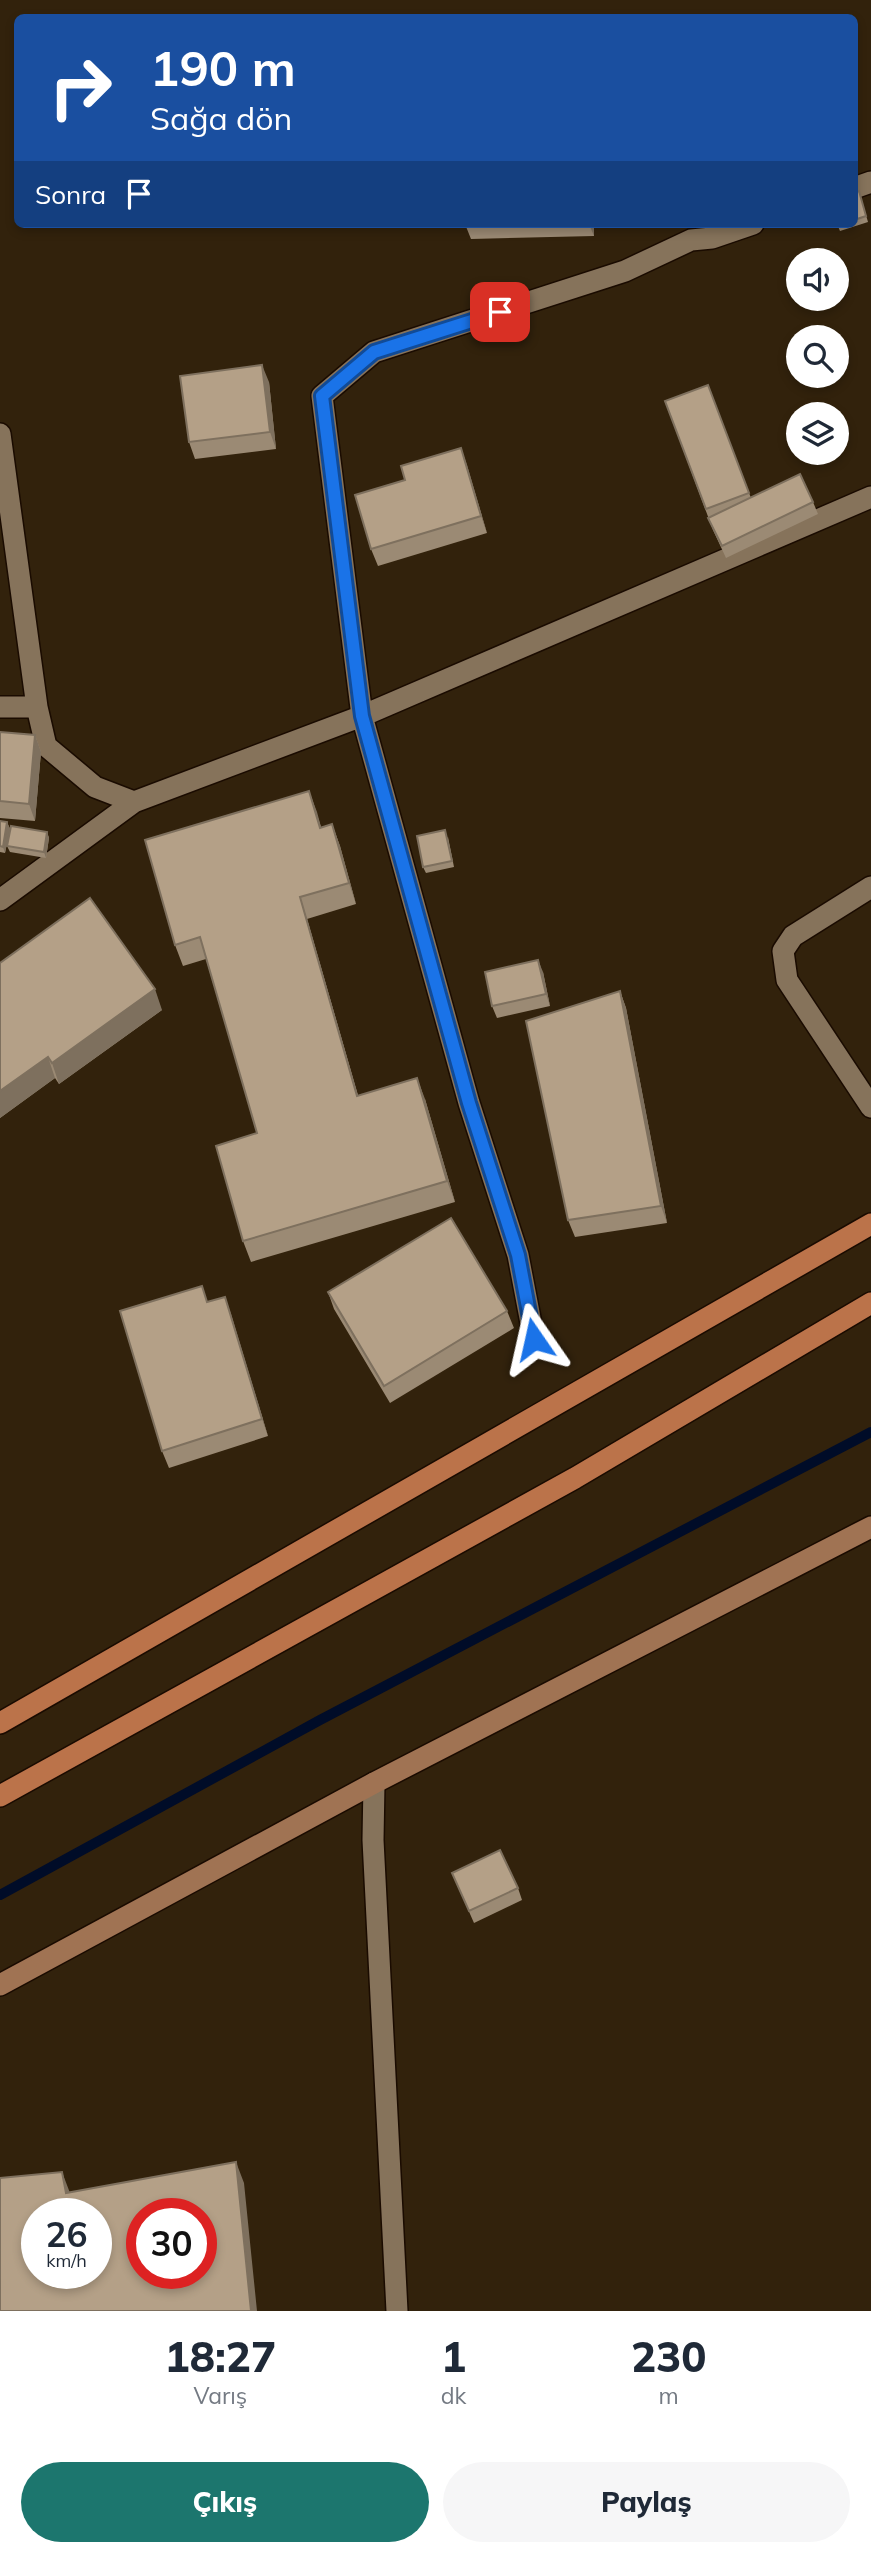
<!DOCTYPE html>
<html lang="tr">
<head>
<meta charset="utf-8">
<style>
	:root { --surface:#fff; --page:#f6f6f7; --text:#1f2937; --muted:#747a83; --accent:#1c766e }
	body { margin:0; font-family:Mulish,sans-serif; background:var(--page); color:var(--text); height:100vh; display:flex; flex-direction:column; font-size:26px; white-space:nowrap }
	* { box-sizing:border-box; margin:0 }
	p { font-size:23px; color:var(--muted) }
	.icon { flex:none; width:38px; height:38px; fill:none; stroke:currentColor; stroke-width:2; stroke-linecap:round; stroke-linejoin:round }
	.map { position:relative; height:2311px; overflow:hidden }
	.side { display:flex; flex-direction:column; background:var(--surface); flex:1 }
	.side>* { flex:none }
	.guide { position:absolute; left:14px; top:14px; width:844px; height:214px; border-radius:10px; box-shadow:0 4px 10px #0003; background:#1a4fa0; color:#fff; overflow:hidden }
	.buttons { position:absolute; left:786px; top:248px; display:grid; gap:14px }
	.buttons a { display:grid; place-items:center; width:63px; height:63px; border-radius:50%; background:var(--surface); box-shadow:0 4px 10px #0003; font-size:35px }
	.speed { position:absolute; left:21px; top:2198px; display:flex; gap:14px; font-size:35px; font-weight:700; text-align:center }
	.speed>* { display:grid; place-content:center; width:91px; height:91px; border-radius:50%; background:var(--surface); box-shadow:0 4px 10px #0003; line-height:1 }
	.speed small { font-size:18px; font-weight:400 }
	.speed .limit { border:10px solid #d22; background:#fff; color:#111 }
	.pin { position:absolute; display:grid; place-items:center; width:60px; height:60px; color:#fff; margin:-30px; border-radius:14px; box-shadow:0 4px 10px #0006 }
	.me { position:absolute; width:77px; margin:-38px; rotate:349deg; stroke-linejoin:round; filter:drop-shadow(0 0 5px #0008) }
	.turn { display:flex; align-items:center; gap:24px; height:147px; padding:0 21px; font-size:32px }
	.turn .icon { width:91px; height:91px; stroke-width:2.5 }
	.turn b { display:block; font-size:49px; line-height:60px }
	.then { display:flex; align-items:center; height:66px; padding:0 21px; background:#0003; gap:14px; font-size:26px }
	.eta { display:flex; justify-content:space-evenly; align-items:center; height:119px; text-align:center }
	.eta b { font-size:42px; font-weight:800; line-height:49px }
	.action { display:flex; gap:14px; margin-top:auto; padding:14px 21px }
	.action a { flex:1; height:80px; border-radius:42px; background:var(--accent); color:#fff; font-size:28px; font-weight:800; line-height:80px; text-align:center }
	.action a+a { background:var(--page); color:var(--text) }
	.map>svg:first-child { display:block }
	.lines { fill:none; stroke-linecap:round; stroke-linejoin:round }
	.stream { stroke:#000c28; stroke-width:10 }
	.street-casing { stroke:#1a0b00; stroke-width:24 }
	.secondary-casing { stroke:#1a0b00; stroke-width:24 }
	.primary-casing { stroke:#1a0b00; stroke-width:24 }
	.street { stroke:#86735b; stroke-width:21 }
	.secondary { stroke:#a07353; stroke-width:21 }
	.primary { stroke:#bb734a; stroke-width:21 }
	.wall { fill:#9b8a74 }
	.shaded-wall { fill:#7e705e }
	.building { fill:#b4a087; stroke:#7e705e; stroke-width:2; fill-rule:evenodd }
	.route-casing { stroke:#114b97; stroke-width:18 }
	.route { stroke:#1a73e8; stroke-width:12 }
</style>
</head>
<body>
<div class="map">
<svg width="871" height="2311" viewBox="0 0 871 2311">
	<rect width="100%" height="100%" fill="#32220c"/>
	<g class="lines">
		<!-- stream -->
		<path class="stream" d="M0 1895 320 1720 871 1432"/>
		<defs>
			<path id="street" d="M854 188 871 182
				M0 434 37 707
				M0 707H37L46 746 95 787 134 802 0 900
				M134 802 362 716 871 497
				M871 887 793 936 783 951 787 980 871 1107
				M534 1339 518 1255 469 1103 362 716 322 396 374 352 625 271 691 240 712 238 753 224
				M374 1783 373 1840 397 2311"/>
			<path id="secondary" d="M0 1985 374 1783 871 1527"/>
			<path id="primary" d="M0 1723 871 1224
				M0 1796 575 1478 871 1303"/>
		</defs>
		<!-- street casing -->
		<use href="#street" class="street-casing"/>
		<!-- secondary casing -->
		<use href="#secondary" class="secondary-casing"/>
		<!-- primary casing -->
		<use href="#primary" class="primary-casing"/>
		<!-- street -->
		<use href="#street" class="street"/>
		<!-- secondary -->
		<use href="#secondary" class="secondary"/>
		<!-- primary -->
		<use href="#primary" class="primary"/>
	</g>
	<!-- wall -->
	<path class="wall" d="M859 191 868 222 840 231 837 224H854V193Z
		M465 224H594V236L471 239Z
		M269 382 276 449 195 459 189 442Z
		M708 385 751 498 813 502 818 514 726 558 713 530 665 401Z
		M461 448 487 533 378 566 371 549 405 480Z
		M0 732 35 735 41 752 35 821 0 818Z
		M309 791 321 827 332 824 340 846 356 904 307 919 358 1095 425 1099 455 1202 251 1262 243 1241 257 1133 206 959 183 966 175 945Z
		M0 821 7 822 10 829 5 853 0 852Z
		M47 832 49 838 46 858 10 852 7 846Z
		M448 837 454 867 426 873 423 867Z
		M0 963 162 1010 59 1084 55 1078 0 1118Z
		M543 972 550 1006 497 1018 492 1006Z
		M620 991 626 1008 667 1223 575 1237 568 1220Z
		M328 1292 507 1311 514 1328 390 1403 334 1309Z
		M225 1297 268 1436 169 1468 162 1451 208 1302Z
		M452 1873 518 1888 522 1900 474 1923Z"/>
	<!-- shaded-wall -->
	<path class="shaded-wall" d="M589 224H594V236Z
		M262 365 269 382 276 449 270 432Z
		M461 448 467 465 487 533 481 516Z
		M35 735 41 752 35 821 29 804Z
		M309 791 317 812 327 849 320 828Z
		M7 822 10 829 5 853 3 847Z
		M332 824 340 846 356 904 349 883Z
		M47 832 49 838 46 858 44 852Z
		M300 897 307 919 364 1117 357 1096Z
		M538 960 543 972 550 1006 546 994Z
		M155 989 162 1010 59 1084 52 1063Z
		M620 991 626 1008 667 1223 661 1206Z
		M48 1057 55 1078 0 1118V1091Z
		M417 1078 425 1099 455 1202 447 1181Z
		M225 1297 231 1314 268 1436 262 1419Z
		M236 2162 244 2183 257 2311H251Z
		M62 2172 70 2193H66Z"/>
	<!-- building -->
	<path class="building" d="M859 191 866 216 854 220V193Z
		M262 365 270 432 189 442 180 376Z
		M708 385 749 493 706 509 665 401Z
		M461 448 481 516 371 549 355 495 405 480 401 466Z
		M800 474 813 502 722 546 708 518Z
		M0 732 35 735 29 804 0 801Z
		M309 791 320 828 332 824 349 883 300 897 357 1096 417 1078 447 1181 243 1241 216 1146 257 1133 200 937 175 945 145 840Z
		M0 821 7 822 3 847 0 846Z
		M11 826 47 832 44 852 7 846Z
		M445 830 452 861 423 867 417 836Z
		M90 898 155 989 52 1063 48 1057 0 1091V963Z
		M538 960 546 994 492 1006 485 972Z
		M620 991 661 1206 568 1220 526 1021Z
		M451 1218 507 1311 384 1386 328 1292Z
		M202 1286 207 1302 225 1297 262 1419 162 1451 120 1311Z
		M500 1850 518 1888 469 1911 452 1873Z
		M236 2162 251 2311H0V2178L62 2172 66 2193ZM37 2214H96V2273H37ZM142 2214H201V2273H142Z"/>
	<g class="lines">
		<defs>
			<path id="route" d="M500 312 374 352 322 396 362 716 469 1103 518 1255 534 1339"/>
		</defs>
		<!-- route casing -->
		<use href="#route" class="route-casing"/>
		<!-- route -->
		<use href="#route" class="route"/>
	</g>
</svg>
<div class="buttons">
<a><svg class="icon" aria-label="sound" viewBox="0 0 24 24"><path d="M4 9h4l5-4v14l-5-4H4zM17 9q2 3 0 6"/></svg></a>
<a><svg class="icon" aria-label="search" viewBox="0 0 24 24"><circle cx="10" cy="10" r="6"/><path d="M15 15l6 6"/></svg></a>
<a><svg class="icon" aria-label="layers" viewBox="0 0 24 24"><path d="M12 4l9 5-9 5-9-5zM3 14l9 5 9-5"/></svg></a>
</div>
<div class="speed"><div>26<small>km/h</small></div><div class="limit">30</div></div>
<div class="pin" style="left:500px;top:312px;background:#d93025"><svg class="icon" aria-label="arrive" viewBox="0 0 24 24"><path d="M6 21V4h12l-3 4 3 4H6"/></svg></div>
<svg class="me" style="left:534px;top:1339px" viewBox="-20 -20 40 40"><path d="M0-17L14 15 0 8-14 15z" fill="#1a73e8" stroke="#fff" stroke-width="4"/></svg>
<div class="guide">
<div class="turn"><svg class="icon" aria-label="right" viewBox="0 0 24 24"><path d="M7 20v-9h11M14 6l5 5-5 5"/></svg><div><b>190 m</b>Sağa dön</div></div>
<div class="then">Sonra<svg class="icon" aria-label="arrive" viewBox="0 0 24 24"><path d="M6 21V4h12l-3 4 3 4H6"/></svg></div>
</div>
</div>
<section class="side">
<div class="eta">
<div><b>18:27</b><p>Varış</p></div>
<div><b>1</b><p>dk</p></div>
<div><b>230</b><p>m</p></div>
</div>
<div class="action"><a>Çıkış</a><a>Paylaş</a></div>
</section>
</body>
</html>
